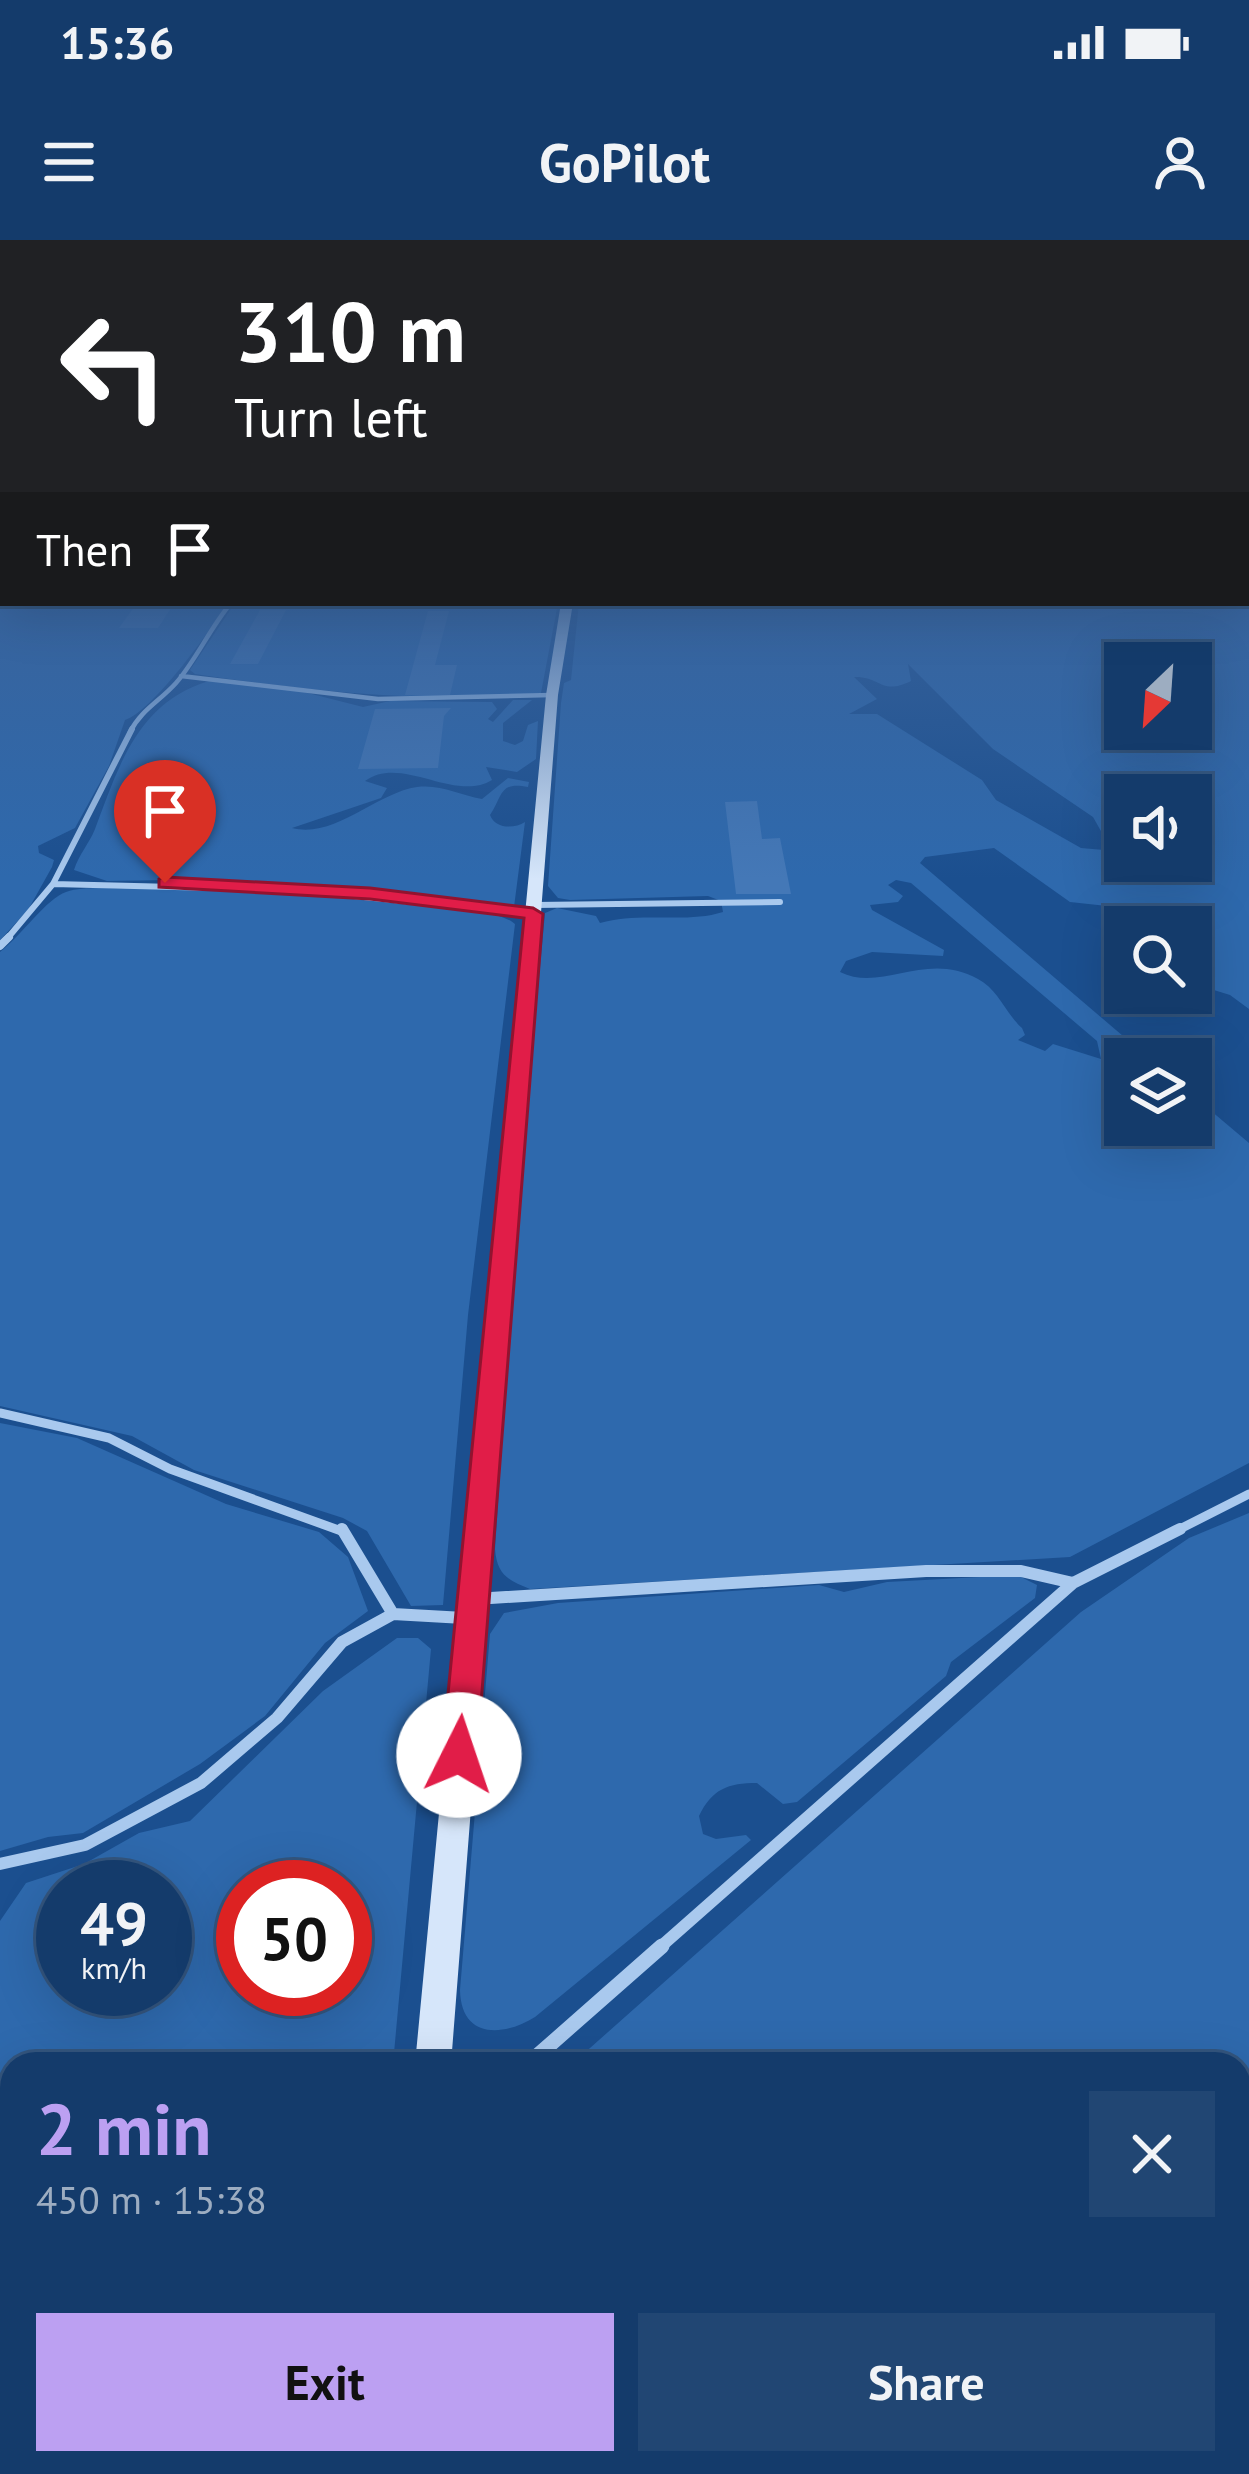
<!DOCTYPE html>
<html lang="en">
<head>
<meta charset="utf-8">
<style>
	:root { --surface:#143b6b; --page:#214673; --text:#f1f3f6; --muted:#9dadc1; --line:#33557e; --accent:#bca0f2 }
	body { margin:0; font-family:"PT Sans",sans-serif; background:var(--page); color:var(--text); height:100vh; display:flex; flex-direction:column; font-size:45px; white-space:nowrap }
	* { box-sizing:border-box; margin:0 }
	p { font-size:39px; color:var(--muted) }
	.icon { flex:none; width:66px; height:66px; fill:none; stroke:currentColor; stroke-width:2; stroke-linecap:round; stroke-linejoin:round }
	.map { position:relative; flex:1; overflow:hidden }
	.panel { position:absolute; left:0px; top:1812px; width:1251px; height:423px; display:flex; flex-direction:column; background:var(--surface); border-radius:36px 36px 0 0; box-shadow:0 12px 48px #0002,0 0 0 3px var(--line) }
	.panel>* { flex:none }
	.banner { position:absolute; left:0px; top:0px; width:1251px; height:366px; box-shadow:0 12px 48px #0002,0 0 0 3px var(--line); background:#202124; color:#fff; overflow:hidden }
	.needle { width:78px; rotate:205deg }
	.buttons { position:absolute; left:1104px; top:402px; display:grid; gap:24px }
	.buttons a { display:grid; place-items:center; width:108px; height:108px; border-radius:0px; background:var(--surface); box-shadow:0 12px 48px #0002,0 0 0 3px var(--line); font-size:60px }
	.speed { position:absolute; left:36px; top:1620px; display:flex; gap:24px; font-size:60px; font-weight:700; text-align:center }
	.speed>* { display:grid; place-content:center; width:156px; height:156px; border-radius:50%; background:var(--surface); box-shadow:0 12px 48px #0002,0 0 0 3px var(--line); line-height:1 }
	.speed small { font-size:30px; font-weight:400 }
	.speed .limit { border:18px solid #d22; background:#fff; color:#111 }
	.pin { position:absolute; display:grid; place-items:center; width:102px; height:102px; color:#fff; margin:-123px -51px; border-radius:50% 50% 50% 0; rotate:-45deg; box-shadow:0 0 12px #0007 }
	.pin .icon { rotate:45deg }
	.me { position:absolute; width:132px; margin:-66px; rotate:4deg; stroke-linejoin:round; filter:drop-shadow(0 0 9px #0008) }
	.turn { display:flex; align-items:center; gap:42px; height:252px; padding:0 36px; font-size:54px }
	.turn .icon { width:156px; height:156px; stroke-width:2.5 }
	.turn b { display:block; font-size:84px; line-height:102px }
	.then { display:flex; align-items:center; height:114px; padding:0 36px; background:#0003; gap:24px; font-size:45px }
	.round { display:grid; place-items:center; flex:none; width:126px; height:126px; border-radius:0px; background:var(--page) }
	.headline { display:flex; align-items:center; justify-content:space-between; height:204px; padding:0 36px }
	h1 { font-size:72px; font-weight:700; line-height:90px; color:var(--accent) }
	.cta { display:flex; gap:24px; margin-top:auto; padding:24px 36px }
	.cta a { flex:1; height:138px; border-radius:0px; background:var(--accent); color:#111; font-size:48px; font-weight:700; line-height:138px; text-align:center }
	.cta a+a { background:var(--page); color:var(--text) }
	.status { display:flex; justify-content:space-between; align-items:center; height:84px; padding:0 60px; background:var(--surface); direction:ltr }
	.status svg { height:33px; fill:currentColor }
	header { display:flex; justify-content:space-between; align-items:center; height:156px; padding:0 36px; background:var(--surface); font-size:54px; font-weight:700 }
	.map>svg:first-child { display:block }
	.green { fill:#2e69ad; fill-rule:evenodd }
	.building { fill:#4478b7 }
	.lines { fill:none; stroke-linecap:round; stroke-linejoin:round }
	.service-far5 { stroke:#a9c9ee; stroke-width:4.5 }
	.service-far4 { stroke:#a9c9ee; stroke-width:6 }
	.service-far3 { stroke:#a9c9ee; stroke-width:8 }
	.service-far2 { stroke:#a9c9ee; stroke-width:9 }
	.service-far1 { stroke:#a9c9ee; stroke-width:12 }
	.service { stroke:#a9c9ee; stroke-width:15 }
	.secondary { fill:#d6e6fa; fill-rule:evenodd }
	.route { fill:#e11d48; stroke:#92132f; stroke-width:3 }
</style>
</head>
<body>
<div class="status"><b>15:36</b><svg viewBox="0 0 49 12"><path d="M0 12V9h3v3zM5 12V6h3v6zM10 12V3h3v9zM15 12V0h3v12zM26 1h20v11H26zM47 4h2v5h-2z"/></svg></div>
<header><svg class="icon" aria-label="menu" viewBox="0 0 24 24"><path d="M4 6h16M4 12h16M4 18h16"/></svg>GoPilot<svg class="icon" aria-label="person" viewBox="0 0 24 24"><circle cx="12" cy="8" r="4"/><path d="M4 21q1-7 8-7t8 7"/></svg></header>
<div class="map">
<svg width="1249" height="2234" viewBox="0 0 1249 2234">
	<rect width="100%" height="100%" fill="#1b4f8f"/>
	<!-- green -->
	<path class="green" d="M0 326 3 363H227C212 389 151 473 125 480L109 526 75 588 38 606 39 613 54 620 52 627 28 670 0 700Z
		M1249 326V769L1230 755 1191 743V687H1159L1153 671 1070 662 994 608 925 617 920 623 1150 819H1125V885H1191V854L1249 903V1223L1070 1317 530 1349C508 1340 497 1335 495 1309L516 989 545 673 557 668 596 676 600 683C641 671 685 684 723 672L721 661 708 656 570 660 558 658 548 646 561 463 564 443 571 440 579 363H1248ZM1125 423H1191V489H1125ZM908 424 993 509 1093 577 1106 600 1104 610 1081 608 996 560 982 540 877 474H849L877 459 854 437C881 436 881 456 911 441ZM1125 555H1191V621H1125ZM896 640 911 643 1097 801 1101 819 1053 804 1045 811 1018 800 1025 795 1022 788C1006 774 998 749 978 739 925 710 882 753 840 732L846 721 872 712 943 716 944 710 872 670 870 665 898 662 903 656 888 645Z
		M235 363H558L541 453C425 464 310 451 195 434L190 430Z
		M209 441 292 449 363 467 390 461 492 462 497 469 488 479 493 482 513 460H532L503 483V501L515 505 523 501 528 485 538 481 536 519 517 532 486 527 492 540C455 563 401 514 365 541L387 548 381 558 292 588C335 599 376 553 417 547 441 544 459 555 482 559L508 538 529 542 528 547C499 541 503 556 490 575 495 589 514 589 525 582L514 667 372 651 170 640 107 641 74 630C79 614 89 604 95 589 119 525 138 462 209 441Z
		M126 648C183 648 487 655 515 684L468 1075 443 1365 411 1366 367 1291 343 1278 194 1230 132 1196 0 1166V712C21 696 47 658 66 652 84 646 107 649 126 648Z
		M0 1183 77 1198 226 1264 319 1292 348 1317 368 1371 325 1403 265 1476 200 1524 83 1593 48 1597 0 1611Z
		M1249 1273V2234H417L418 2223H1239V1824H572L1081 1372 1189 1298Z
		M1017 1335 1037 1345 1035 1358 951 1422 946 1436 797 1562 783 1564 757 1543C728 1543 712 1549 699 1576L703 1594 716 1599 746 1595 751 1600 535 1777C503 1797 461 1799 460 1750L490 1394 504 1373 558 1363 819 1345 844 1352 887 1342Z
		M397 1398H418L431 1409 393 1824H12V2223H323L321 2234H0V1681L26 1643 84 1624 139 1593 190 1581 323 1451ZM63 1647H165V1749H63ZM345 1647V1749H243V1647Z"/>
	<!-- building -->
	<path class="building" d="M173 365 158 388H119L135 366Z
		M260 370H286L258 424H230Z
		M428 371H449L435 425H457L450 455H405Z
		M451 468 444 476 438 528 358 529 375 469Z
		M757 561 762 599 780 598 791 654H736L725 562Z"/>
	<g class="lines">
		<!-- service-far5 -->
		<path class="service-far5" d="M181 436 378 459 552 455
			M130 492C141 470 160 461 176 443 196 420 210 388 231 363"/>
		<!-- service-far4 -->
		<path class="service-far4" d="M53 644 294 650 533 674
			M534 665 780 662
			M6 700 53 644 132 489"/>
		<!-- service-far3 -->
		<path class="service-far3" d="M0 706 9 697"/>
		<!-- service-far2 -->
		<path class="service-far2" d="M0 1173 109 1198 170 1229 344 1292
			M1174 1292 1249 1254"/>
		<!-- service-far1 -->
		<path class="service-far1" d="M342 1289 393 1374 464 1378
			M475 1359 926 1331H1021L1073 1343
			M0 1624 85 1605 201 1543 277 1478 342 1402 393 1374
			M658 1709 1073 1343 1180 1289"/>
		<!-- service -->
		<path class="service" d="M528 1824 662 1706"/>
		<!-- secondary -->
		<path class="secondary" d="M561 363H573L558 455 451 1824H415L546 455Z
			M353 2223H395L394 2234H352Z"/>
	</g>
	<!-- sky -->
	<linearGradient id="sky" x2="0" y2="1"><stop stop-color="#0f2b4f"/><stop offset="0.51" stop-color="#39639b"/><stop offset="1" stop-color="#39639b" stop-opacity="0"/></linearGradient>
	<rect width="1249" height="639" fill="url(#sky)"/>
	<!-- route -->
	<path class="route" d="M165 637 370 648 533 668 543 674 477 1515 472 1527 459 1531 447 1527 442 1515 524 678 370 659 159 647V639Z"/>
</svg>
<div class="buttons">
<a><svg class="needle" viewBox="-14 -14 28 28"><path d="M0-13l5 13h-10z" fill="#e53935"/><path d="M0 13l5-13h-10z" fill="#9dadc1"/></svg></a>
<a><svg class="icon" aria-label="sound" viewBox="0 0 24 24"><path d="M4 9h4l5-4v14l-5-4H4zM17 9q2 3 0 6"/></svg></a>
<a><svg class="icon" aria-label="search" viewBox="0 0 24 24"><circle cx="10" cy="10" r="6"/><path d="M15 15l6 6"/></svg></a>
<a><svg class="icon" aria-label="layers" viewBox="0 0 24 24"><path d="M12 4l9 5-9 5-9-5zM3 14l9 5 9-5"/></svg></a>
</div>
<div class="speed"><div>49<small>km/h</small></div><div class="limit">50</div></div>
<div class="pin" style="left:165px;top:643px;background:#d93025"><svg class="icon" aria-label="arrive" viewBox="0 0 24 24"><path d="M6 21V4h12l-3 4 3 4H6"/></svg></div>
<svg class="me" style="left:459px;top:1515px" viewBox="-20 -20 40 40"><circle r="19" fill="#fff"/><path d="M0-13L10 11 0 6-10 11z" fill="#e11d48"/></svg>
<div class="banner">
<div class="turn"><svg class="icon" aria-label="left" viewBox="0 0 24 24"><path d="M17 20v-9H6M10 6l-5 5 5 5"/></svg><div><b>310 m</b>Turn left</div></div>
<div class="then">Then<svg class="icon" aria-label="arrive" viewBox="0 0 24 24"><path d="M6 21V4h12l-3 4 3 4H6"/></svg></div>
</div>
<section class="panel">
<div class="headline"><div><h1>2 min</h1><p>450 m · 15:38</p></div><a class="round"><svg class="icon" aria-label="close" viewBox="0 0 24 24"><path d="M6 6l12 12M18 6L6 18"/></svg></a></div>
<div class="cta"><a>Exit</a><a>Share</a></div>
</section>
</div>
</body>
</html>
